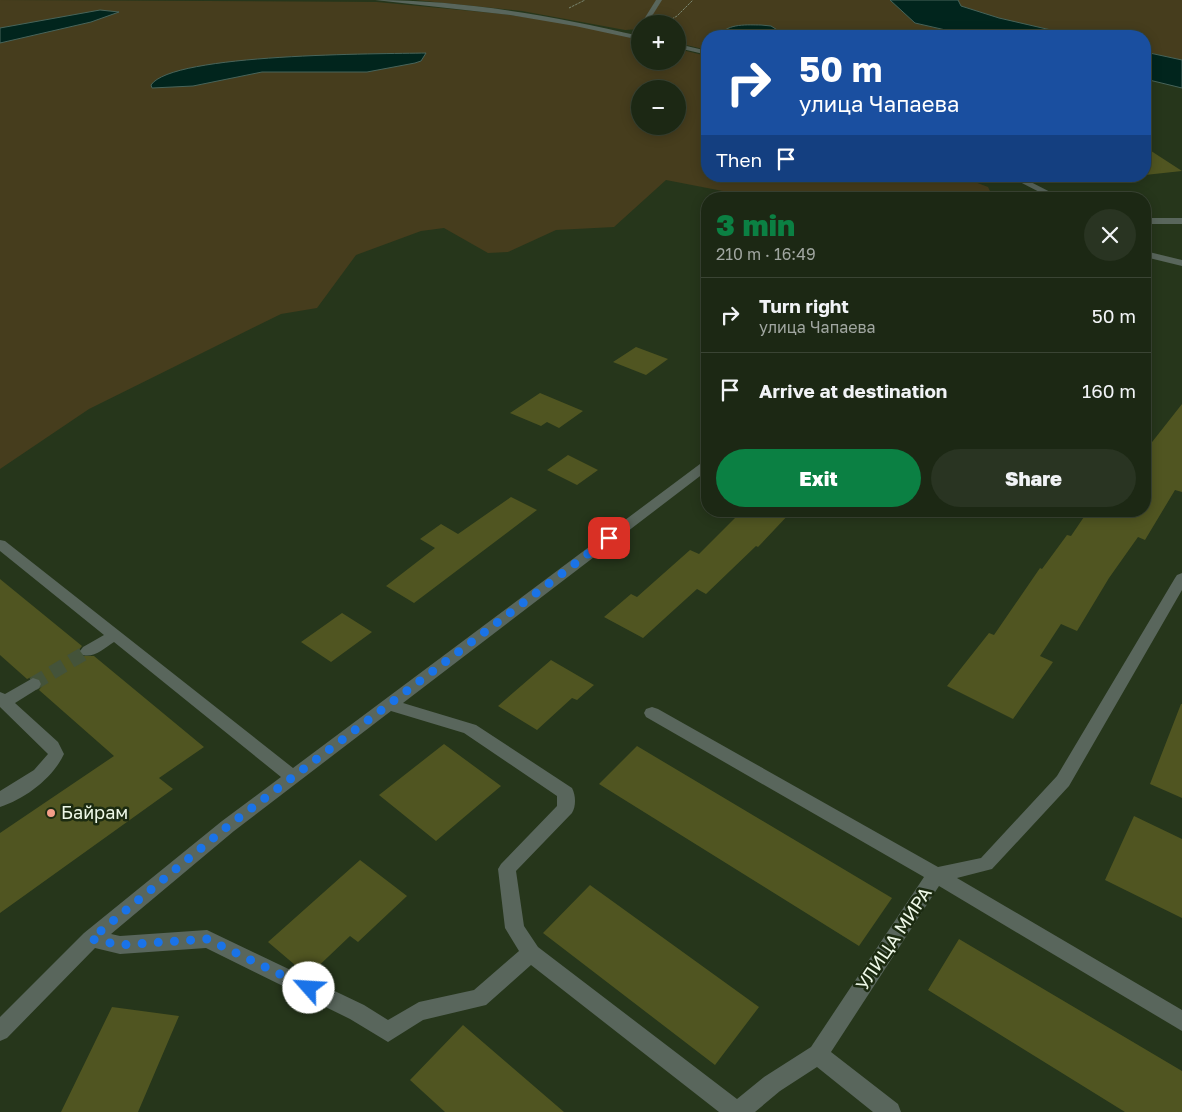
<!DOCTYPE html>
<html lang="en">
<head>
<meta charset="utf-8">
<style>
	:root { --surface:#1c2814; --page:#293422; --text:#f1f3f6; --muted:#a0a6a0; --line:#3a4434; --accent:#0b8043 }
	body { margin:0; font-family:"Golos Text",sans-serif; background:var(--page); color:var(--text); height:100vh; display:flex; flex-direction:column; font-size:19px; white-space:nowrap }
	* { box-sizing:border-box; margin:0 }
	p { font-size:16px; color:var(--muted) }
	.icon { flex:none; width:28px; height:28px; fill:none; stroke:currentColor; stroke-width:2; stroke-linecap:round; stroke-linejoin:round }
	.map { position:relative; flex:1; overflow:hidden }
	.details { position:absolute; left:701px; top:192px; width:450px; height:325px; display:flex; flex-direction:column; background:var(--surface); border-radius:20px; box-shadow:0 2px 12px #0003,0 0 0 1px var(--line) }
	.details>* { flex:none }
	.banner { position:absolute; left:701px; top:30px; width:450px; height:152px; border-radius:20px; box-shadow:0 2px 12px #0003,0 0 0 1px var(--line); background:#1a4fa0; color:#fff; overflow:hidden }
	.controls { position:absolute; left:631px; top:15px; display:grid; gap:10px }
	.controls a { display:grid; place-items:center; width:55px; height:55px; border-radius:50%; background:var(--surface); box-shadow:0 2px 12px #0003,0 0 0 1px var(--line); font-size:25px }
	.pin { position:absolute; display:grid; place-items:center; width:42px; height:42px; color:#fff; margin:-21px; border-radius:10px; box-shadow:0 2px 8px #0006 }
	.me { position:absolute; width:55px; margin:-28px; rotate:296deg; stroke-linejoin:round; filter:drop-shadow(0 0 4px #0008) }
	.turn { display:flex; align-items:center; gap:18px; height:105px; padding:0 15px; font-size:22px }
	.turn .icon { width:65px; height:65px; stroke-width:2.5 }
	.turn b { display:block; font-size:35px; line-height:42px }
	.then { display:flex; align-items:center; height:48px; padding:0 15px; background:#0003; gap:10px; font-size:19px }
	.round { display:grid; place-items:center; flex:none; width:52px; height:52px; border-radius:26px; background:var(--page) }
	.headline { display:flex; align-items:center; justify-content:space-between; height:85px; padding:0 15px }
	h1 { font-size:30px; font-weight:800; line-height:38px; color:var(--accent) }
	.button { display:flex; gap:10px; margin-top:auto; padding:10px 15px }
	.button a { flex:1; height:58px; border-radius:30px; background:var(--accent); color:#fff; font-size:20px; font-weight:800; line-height:58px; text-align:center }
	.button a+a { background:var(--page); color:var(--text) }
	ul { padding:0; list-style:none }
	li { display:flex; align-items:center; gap:15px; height:75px; padding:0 15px; border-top:1px solid var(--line) }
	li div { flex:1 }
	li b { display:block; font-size:19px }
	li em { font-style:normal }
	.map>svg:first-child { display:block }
	.green { fill:#463d1d; fill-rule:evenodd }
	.water { fill:#01251d; stroke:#48645a }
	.building { fill:#505521 }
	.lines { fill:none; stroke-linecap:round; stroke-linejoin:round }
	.minor-tunnel { stroke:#44533a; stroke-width:14; stroke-dasharray:14 8; stroke-linecap:butt }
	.path { stroke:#7b8872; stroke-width:1; stroke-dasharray:2.5 1; stroke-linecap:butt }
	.service { fill:#59665c; fill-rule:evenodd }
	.minor { fill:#59665c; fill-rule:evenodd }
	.route { stroke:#1a73e8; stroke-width:9; stroke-dasharray:0 16.2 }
	.poi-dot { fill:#f49e89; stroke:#1c2b11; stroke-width:2 }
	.labels { text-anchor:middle; stroke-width:5; stroke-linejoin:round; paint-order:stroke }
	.near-poi-label { font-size:18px; fill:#eef8e8; stroke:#1c2b11; text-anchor:start }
	.near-street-label { font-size:18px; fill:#eef8e8; stroke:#1c2b11 }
</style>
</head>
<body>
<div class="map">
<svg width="1182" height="1112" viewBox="0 0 1182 1112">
	<rect width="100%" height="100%" fill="#26361b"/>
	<!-- green -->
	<path class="green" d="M0 0 377 2 503 14 572 24 640 40V61H678V49L707 56 708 176H830L859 182 895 176H959L988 187 994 199H764L666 180 614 227 556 230 508 252 488 253 444 228 421 231 356 255 317 308 281 314 89 409 0 469ZM640 89H678V126H640Z
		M415 0H890L915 23 952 32 946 36H780L779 31 732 27 723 31 721 36H708L707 50 678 43V24H640V29L625 30 522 11Z
		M958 0H1182V60L1145 52V36H1077L999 18 961 6Z"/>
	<!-- water -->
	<path class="water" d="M890 0H958L961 6 999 18 1077 36H972L915 23Z
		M100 10 119 12 91 22 0 43V28Z
		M761 25 771 26 779 31 780 36 720 35C728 23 748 25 761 25Z
		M1145 52 1182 60V88L1145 79Z
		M426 53 421 61 415 63 367 72H262L193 86 152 88 151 85C172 53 382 54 426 53Z"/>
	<!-- building -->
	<path class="building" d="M1145 147 1182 171 1145 175Z
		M636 347 668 359 646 375 613 362Z
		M540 393 583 411 559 428 547 422 541 426 510 413Z
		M1182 404V492L1175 490 1145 540 1138 537 1109 578 1077 631 1061 624 1040 656 1053 662 1013 719 947 686 989 633 994 635 1040 568 1042 569 1067 535 1071 536 1088 511H1145V451Z
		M568 455 598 470 577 485 547 470Z
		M511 497 537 510 414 603 386 586 435 548 420 539 441 524 458 534Z
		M742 511H792L758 547 756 546 706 594 697 589 643 638 604 617 631 594 637 597 690 550 699 554Z
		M0 579 82 646 78 651 82 656H94L204 747 159 778 173 789 0 913V833L114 756 39 690 43 685 41 679 34 676 27 679 0 655Z
		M342 613 372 632 331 662 301 642Z
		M551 660 594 685 577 700 572 698 537 730 498 706Z
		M1181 704H1182V798L1150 784Z
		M444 744 501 786 436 841 379 795Z
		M637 746 892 898 859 946 599 784Z
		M1134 816 1182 839V918L1105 880Z
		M360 860 407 896 358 942 350 936 308 976 268 942Z
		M590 885 759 1007 715 1065 543 933Z
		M959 939 1182 1071V1112H1125L928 990Z
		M112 1007 179 1016 138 1112H61Z
		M463 1025 564 1112H445L410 1080Z"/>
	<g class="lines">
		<!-- minor-tunnel -->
		<path class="minor-tunnel" d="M33 684 88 651"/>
		<!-- path -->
		<path class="path" d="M569 8 585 0
			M663 24 677 16 693 0"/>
		<!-- service -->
		<path class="service" d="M656 0H662L647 24H641Z"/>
		<!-- minor -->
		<path class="minor" d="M375 0C464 0 554 16 640 36V40L575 26 510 15Z
			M678 44 708 51V55L678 48Z
			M1008 176H1019L1064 199H1053Z
			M1145 218H1182V224H1145Z
			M1145 251 1182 260V266L1145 257Z
			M708 460V470L403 703 476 725 572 788C576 796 576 806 572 813L516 871 524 926 538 947 737 1099 764 1077 811 1047 924 877 646 717 644 713 646 709 652 707 658 709 938 867 981 858 1057 776 1175 578 1177 575 1182 573V590L1069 786 992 869 957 878 1182 1010V1031L939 886 831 1052 898 1104 901 1112H873L817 1067 780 1091 755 1112H719L531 965 486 1005 423 1020 388 1042 350 1019 206 948 120 954 95 948 7 1038 0 1041V1017L84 933 222 821 281 777 114 642C105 648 94 658 83 655L80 651 83 647 104 635 0 551V540L5 541 293 768 704 461ZM391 711 464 733 557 796V806L501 864 498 869 505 928 519 951 474 990 419 1002 388 1020 364 1005 207 930 120 936 111 934 234 831Z
			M33 678 39 680 41 684 39 688 15 703 58 742 64 754C53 778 25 799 0 807V791L34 770 48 754 0 707V692L5 694Z"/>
	</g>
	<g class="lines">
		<!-- route -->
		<path class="route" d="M309 988 207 939 120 945 91 939 228 826 609 538"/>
	</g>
	<!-- markers -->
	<circle class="poi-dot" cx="51" cy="813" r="5"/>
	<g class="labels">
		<!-- near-poi labels -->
		<g class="near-poi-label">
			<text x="61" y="819">Байрам</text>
		</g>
		<!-- near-street labels -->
		<g class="near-street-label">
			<text transform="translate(894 939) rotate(-56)" y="6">УЛИЦА МИРА</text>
		</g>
	</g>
</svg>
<div class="controls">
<a>+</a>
<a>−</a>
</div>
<div class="pin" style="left:609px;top:538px;background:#d93025"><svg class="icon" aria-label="arrive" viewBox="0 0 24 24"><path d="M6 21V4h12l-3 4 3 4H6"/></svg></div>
<svg class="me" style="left:309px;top:988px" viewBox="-20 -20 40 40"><circle r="19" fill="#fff"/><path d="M0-13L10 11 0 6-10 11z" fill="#1a73e8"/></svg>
<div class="banner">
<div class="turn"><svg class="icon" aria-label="right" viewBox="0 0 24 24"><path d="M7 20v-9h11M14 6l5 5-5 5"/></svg><div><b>50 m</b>улица Чапаева</div></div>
<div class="then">Then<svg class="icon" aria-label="arrive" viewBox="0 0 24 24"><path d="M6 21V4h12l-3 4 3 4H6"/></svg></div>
</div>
<section class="details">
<div class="headline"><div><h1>3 min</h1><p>210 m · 16:49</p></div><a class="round"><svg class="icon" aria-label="close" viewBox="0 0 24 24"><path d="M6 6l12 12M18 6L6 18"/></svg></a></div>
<ul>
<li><svg class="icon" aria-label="right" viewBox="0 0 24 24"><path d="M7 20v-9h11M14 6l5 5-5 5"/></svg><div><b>Turn right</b><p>улица Чапаева</p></div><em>50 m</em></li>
<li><svg class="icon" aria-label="arrive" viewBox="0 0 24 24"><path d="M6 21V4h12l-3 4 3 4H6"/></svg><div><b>Arrive at destination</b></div><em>160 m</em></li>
</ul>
<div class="button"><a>Exit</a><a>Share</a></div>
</section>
</div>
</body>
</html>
